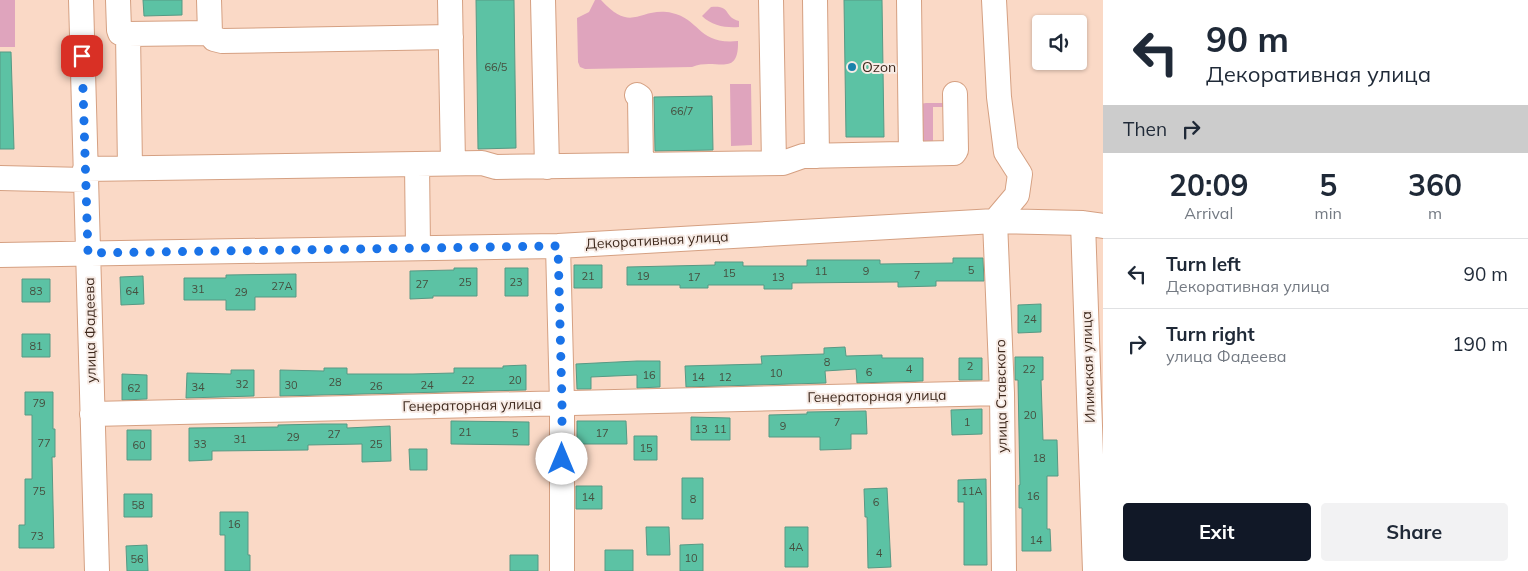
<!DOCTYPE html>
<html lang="en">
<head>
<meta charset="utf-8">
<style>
	:root { --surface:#fff; --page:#f2f2f3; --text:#1f2937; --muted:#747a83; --line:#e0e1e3; --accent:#111827 }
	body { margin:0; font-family:Mulish,sans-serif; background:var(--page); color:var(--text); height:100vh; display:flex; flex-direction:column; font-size:19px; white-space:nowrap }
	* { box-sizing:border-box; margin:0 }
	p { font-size:16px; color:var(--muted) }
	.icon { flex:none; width:28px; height:28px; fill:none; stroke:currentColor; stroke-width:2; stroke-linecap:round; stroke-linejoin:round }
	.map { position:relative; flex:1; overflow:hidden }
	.side { display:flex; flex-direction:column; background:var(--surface); width:425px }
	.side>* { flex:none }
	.guide { background:#fff; color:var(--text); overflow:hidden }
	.controls { position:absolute; left:1032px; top:15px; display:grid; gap:10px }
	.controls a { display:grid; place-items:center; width:55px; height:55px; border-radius:5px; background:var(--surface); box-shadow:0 1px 4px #0004; font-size:25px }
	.pin { position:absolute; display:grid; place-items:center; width:42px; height:42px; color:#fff; margin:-21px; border-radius:10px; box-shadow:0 2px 8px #0006 }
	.me { position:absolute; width:55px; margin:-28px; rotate:0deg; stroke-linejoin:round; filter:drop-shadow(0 0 4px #0008) }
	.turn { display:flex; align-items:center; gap:18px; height:105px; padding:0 20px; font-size:22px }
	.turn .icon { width:65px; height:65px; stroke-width:2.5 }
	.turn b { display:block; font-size:35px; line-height:42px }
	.then { display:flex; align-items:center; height:48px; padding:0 20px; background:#0003; gap:10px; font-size:19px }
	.eta { display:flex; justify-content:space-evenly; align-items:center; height:85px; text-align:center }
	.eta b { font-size:30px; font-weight:700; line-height:35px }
	.action { display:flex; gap:10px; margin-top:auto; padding:10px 20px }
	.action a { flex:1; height:58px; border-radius:5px; background:var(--accent); color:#fff; font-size:20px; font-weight:700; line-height:58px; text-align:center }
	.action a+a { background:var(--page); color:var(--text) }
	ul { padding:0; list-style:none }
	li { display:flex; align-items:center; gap:15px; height:70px; padding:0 20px; border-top:1px solid var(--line) }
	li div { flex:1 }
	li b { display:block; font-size:19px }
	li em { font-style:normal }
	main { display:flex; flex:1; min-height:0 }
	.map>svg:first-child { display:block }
	.green { fill:#dfa4bd }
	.building { fill:#5cc2a4; stroke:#579984 }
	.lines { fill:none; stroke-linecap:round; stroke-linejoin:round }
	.minor-casing { stroke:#d5a082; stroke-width:26 }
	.minor { stroke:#fff; stroke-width:24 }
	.route { stroke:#1a73e8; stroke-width:9; stroke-dasharray:0 16.2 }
	.poi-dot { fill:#1a82ab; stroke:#f7ebe5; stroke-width:2 }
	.labels { text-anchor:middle; stroke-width:4; stroke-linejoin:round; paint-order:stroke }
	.number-label { font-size:11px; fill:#464f3f }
	.poi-label { font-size:14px; fill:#3e291d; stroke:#f7ebe5; text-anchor:start }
	.street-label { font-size:14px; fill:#3e291d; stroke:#f7ebe5 }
</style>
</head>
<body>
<main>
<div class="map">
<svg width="1103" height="571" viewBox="0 0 1103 571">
	<rect width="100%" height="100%" fill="#fad9c6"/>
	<!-- green -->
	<path class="green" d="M0 0H15V47H0Z
		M595 0H601C633 35 639 6 672 13 700 19 698 45 738 41 739 79 716 57 692 67L585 69 580 67 578 62 577 18 589 12Z
		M711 7C732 5 723 17 739 21V27C726 28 712 26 702 16Z
		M730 84H751L752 145 731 146Z
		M926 103H946L947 107H933V147H917L920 104Z"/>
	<!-- building -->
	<path class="building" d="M143 0H182V15L144 16Z
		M476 0H514L516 148 478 149Z
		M844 0H882L884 137H846Z
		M0 52H11L14 149H0Z
		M712 96 713 150 655 151 654 97Z
		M953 258H983L984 281H936V286L898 287V282L792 283V289H764V285H708V288H680V285H627V267L715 265V262H743V266H807V260H880V264L953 263Z
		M574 265H602V288H574Z
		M454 268H477V296H433V298L410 299V271L454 270Z
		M505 268H528V296H505Z
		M296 274V297H255V310H226V300H184V278H226V275Z
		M143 276 144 304 121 305 120 277Z
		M22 279H50V302H22Z
		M1041 304V332L1018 333V305Z
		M22 334H50V357H22Z
		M845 347 846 356 882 355V358H923V381L857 383 856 369 825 371 826 383 686 387 685 366 762 364 761 356 824 354V348Z
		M1015 357H1043V380H1041L1043 440H1057L1058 476H1047V529H1050L1051 551H1022V508H1019V485H1020L1018 380H1015Z
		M959 358H982V380H959Z
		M637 361H660V387L637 388V375L591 377V389H577L576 364Z
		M526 365V390L280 396V370L324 371V368H347V374H413L454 373V368H503V366Z
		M231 370H254V396L186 398 187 373 231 374Z
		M122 374 147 375V399L122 400Z
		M25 392H53V429H55V457H52L54 548H19V525H25V479H32V415H25Z
		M982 409V434L952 435 951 410Z
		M866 411 867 434H851V449L820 450V437H769V415L807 414V412Z
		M691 417 730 418V440H691Z
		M451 421 529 422V445L451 444Z
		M577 421H626L627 444H577Z
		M322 424H347V428L390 426 391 461 362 462V444L308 445V450L212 451V460L189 461V428L278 427V425Z
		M127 430H151V460H127Z
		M634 436H657V460H634Z
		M409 449H427V470H410Z
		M682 478H703V519H682Z
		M986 479 987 565H964V502H958V480Z
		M576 486H602V509H576Z
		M887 488 891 567 868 568 867 517H865L864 489Z
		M124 494H152V517H124Z
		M220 512H248V555H250V571H225V535H220Z
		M646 527H669L670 555H647Z
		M785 527H808V567H785Z
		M703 544V571H680V545Z
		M147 545 148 571H127L126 546Z
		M605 550H633V571H605Z
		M510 555H538V571H510Z"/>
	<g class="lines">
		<defs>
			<path id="minor" d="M81 0 97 571
				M118 0 119 30 120 33 128 34
				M450 0 453 163
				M543 0 547 167
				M771 0 774 163
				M815 0 817 156
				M909 0 911 154
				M994 0 999 97 1006 152 1020 174 1017 195 995 221 1002 393 1004 571
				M210 33 214 39 222 41 451 37
				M637 95 640 97 641 165
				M417 164 418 248
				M130 168 128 34 210 33 209 0
				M85 169 482 163 496 167 783 163 803 156 952 153H954L956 150 955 94
				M0 178 85 180
				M1083 223 1095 571
				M558 246 562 403V571
				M0 255 558 246 995 221 1083 223 1103 226
				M92 414 1002 393"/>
		</defs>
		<!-- minor casing -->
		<use href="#minor" class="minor-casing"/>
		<!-- minor -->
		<use href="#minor" class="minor"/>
	</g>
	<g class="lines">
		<!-- route -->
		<path class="route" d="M82 56 88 253 558 246 562 403V459"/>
	</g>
	<!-- markers -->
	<circle class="poi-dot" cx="852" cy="67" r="5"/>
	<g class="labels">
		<!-- number labels -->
		<g class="number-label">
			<text x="496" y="71">66/5</text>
			<text x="682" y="115">66/7</text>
			<text x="971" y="274">5</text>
			<text x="821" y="275">11</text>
			<text x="866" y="275">9</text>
			<text x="729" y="277">15</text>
			<text x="917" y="279">7</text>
			<text x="588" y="280">21</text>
			<text x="643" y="280">19</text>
			<text x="694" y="281">17</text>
			<text x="778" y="281">13</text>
			<text x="465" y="286">25</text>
			<text x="516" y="286">23</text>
			<text x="422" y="288">27</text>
			<text x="282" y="290">27А</text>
			<text x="198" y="293">31</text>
			<text x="36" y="295">83</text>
			<text x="132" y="295">64</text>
			<text x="241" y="296">29</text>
			<text x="1030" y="323">24</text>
			<text x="36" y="350">81</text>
			<text x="827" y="366">8</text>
			<text x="970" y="370">2</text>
			<text x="909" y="373">4</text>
			<text x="1029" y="373">22</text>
			<text x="869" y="376">6</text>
			<text x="776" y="377">10</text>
			<text x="649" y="379">16</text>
			<text x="698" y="381">14</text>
			<text x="725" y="381">12</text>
			<text x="468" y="384">22</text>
			<text x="515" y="384">20</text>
			<text x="335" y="386">28</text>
			<text x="242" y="388">32</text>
			<text x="291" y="389">30</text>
			<text x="427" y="389">24</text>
			<text x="376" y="390">26</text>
			<text x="198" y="391">34</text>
			<text x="134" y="392">62</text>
			<text x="39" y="407">79</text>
			<text x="1030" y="419">20</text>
			<text x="837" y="426">7</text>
			<text x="967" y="426">1</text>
			<text x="783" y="430">9</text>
			<text x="701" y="433">13</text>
			<text x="720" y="433">11</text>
			<text x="465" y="436">21</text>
			<text x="515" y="437">5</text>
			<text x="602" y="437">17</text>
			<text x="334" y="438">27</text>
			<text x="293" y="441">29</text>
			<text x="240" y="443">31</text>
			<text x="44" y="447">77</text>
			<text x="200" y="448">33</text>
			<text x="376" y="448">25</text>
			<text x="139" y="449">60</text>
			<text x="646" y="452">15</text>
			<text x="1039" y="462">18</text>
			<text x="39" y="495">75</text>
			<text x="972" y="495">11А</text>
			<text x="1033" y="500">16</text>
			<text x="588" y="501">14</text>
			<text x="693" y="503">8</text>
			<text x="876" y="506">6</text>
			<text x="138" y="509">58</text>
			<text x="234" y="528">16</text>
			<text x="37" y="540">73</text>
			<text x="1036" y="544">14</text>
			<text x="796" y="551">4А</text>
			<text x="879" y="557">4</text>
			<text x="691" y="562">10</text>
			<text x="137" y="563">56</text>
		</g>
		<!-- poi labels -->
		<g class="poi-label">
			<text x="862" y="72">Ozon</text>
		</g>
		<!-- street labels -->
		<g class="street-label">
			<text transform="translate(657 240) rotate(-3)" y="5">Декоративная улица</text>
			<text transform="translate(90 330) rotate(-91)" y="5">улица Фадеева</text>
			<text transform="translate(1088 367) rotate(-92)" y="5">Илимская улица</text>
			<text transform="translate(877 396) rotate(-1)" y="5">Генераторная улица</text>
			<text transform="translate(1001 396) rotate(-91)" y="5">улица Ставского</text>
			<text transform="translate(472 405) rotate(-1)" y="5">Генераторная улица</text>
		</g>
	</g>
</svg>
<div class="controls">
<a><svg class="icon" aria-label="sound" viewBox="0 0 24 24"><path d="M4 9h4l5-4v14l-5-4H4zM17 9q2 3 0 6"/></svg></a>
</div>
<div class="pin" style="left:82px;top:56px;background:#d93025"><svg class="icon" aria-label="arrive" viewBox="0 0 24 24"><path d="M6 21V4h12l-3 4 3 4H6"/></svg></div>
<svg class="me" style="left:562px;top:459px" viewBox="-20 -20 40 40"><circle r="19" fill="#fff"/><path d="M0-13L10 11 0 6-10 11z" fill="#1a73e8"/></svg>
</div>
<section class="side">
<div class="guide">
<div class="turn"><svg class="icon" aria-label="left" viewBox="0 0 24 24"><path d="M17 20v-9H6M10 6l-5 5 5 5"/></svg><div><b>90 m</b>Декоративная улица</div></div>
<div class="then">Then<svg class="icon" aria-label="right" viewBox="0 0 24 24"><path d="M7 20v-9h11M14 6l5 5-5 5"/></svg></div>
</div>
<div class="eta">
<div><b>20:09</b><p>Arrival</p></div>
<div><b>5</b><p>min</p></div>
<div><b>360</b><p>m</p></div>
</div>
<ul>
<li><svg class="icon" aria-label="left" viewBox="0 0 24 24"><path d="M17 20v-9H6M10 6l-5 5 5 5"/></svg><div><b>Turn left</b><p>Декоративная улица</p></div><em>90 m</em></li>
<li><svg class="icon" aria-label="right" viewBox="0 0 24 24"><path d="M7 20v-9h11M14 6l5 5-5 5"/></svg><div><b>Turn right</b><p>улица Фадеева</p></div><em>190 m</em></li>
</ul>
<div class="action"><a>Exit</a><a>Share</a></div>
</section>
</main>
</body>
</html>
